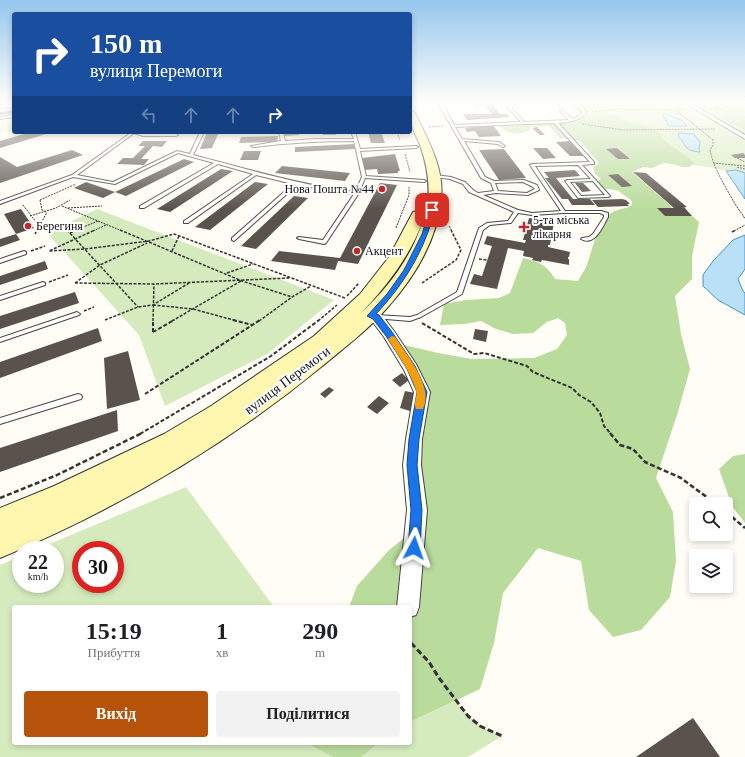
<!DOCTYPE html>
<html lang="uk">
<head>
<meta charset="utf-8">
<style>
	:root { --surface:#fff; --page:#f2f2f2; --text:#202124; --muted:#757577; --accent:#b45309 }
	body { margin:0; font-family:Georgia,serif; background:var(--page); color:var(--text); height:100vh; display:flex; flex-direction:column; font-size:15px; white-space:nowrap }
	* { box-sizing:border-box; margin:0 }
	p { font-size:13px; color:var(--muted) }
	.icon { flex:none; width:22px; height:22px; fill:none; stroke:currentColor; stroke-width:2; stroke-linecap:round; stroke-linejoin:round }
	.map { position:relative; flex:1; overflow:hidden }
	.drawer { position:absolute; left:12px; top:605px; width:400px; height:140px; display:flex; flex-direction:column; background:var(--surface); border-radius:4px; box-shadow:0 2px 6px #0003 }
	.drawer>* { flex:none }
	.top-card { position:absolute; left:12px; top:12px; width:400px; height:122px; border-radius:4px; box-shadow:0 2px 6px #0003; background:#1a4fa0; color:#fff; overflow:hidden }
	.fabs { position:absolute; left:689px; top:497px; display:grid; gap:8px }
	.fabs a { display:grid; place-items:center; width:44px; height:44px; border-radius:4px; background:var(--surface); box-shadow:0 2px 6px #0003; font-size:20px }
	.speed { position:absolute; left:12px; top:541px; display:flex; gap:8px; font-size:20px; font-weight:700; text-align:center }
	.speed>* { display:grid; place-content:center; width:52px; height:52px; border-radius:50%; background:var(--surface); box-shadow:0 2px 6px #0003; line-height:1 }
	.speed small { font-size:10px; font-weight:400 }
	.speed .limit { border:6px solid #d22; background:#fff; color:#111 }
	.pin { position:absolute; display:grid; place-items:center; width:34px; height:34px; color:#fff; margin:-17px; border-radius:8px; box-shadow:0 2px 6px #0006 }
	.me { position:absolute; width:44px; margin:-22px; rotate:4deg; stroke-linejoin:round; filter:drop-shadow(0 0 3px #0008) }
	.turn { display:flex; align-items:center; gap:14px; height:84px; padding:0 12px; font-size:18px }
	.turn .icon { width:52px; height:52px; stroke-width:2.5 }
	.turn b { display:block; font-size:28px; line-height:34px }
	.lanes { display:flex; align-items:center; height:38px; padding:0 12px; background:#0003; justify-content:center; gap:20px; direction:ltr }
	.lanes .off { opacity:.35 }
	.eta { display:flex; justify-content:space-evenly; align-items:center; height:68px; text-align:center }
	.eta b { font-size:24px; font-weight:700; line-height:28px }
	.action { display:flex; gap:8px; margin-top:auto; padding:8px 12px }
	.action a { flex:1; height:46px; border-radius:4px; background:var(--accent); color:#fff; font-size:16px; font-weight:700; line-height:46px; text-align:center }
	.action a+a { background:var(--page); color:var(--text) }
	.map>svg:first-child { display:block }
	.green { fill:#d5ebbd; fill-rule:evenodd }
	.forest { fill:#b9dc9c }
	.pitch { fill:#e6f2cf }
	.water { fill:#b9e0f7; stroke:#3f96cf }
	.building { fill:#5a524d }
	.lines { fill:none; stroke-linecap:round; stroke-linejoin:round }
	.service-casing { stroke:#444; stroke-width:2 }
	.pedestrian-casing { stroke:#444; stroke-width:2 }
	.minor-casing { stroke:#444; stroke-width:2 }
	.secondary-casing { stroke:#333; stroke-width:2 }
	.path-far4 { stroke:#333; stroke-width:1; stroke-dasharray:2 1; stroke-linecap:butt }
	.path-far3 { stroke:#333; stroke-width:1.5; stroke-dasharray:3 1.5; stroke-linecap:butt }
	.path-far2 { stroke:#333; stroke-width:2; stroke-dasharray:4 2; stroke-linecap:butt }
	.path-far1 { stroke:#333; stroke-width:2.5; stroke-dasharray:5 2.5; stroke-linecap:butt }
	.path { stroke:#333; stroke-width:3; stroke-dasharray:6 3; stroke-linecap:butt }
	.service { fill:#fff; fill-rule:evenodd }
	.pedestrian { fill:#fff; fill-rule:evenodd }
	.minor { fill:#fff; fill-rule:evenodd }
	.secondary { fill:#fff6b0; fill-rule:evenodd }
	.route { fill:#1a73e8; stroke:#114b97 }
	.slow { fill:#f59e0b }
	.poi-dot { fill:#c4262e; stroke:#fff; stroke-width:1.5 }
	.labels { text-anchor:middle; stroke-width:4; stroke-linejoin:round; paint-order:stroke }
	.far-poi-label { font-size:12px; fill:#111; stroke:#fff; text-anchor:start }
	.street-label { font-size:14px; fill:#111; stroke:#fff }
</style>
</head>
<body>
<div class="map">
<svg width="745" height="757" viewBox="0 0 745 757">
	<rect width="100%" height="100%" fill="#fffdf5"/>
	<!-- green -->
	<path class="green" d="M565 103H745V173L736 170 726 171 709 167 631 159Z
		M97 209 334 300 267 354 165 406 139 335 47 233Z
		M186 487 274 607H14V743H313V746L333 757H0V565L21 556V584H55V550H35ZM81 550H115V584H81Z
		M455 701C472 721 478 725 502 736L468 757H361L379 743H410V722Z"/>
	<!-- forest -->
	<path class="forest" d="M581 103H665V106H650V109L604 107 587 109Z
		M720 103H745V131L702 107H714Z
		M601 112 616 116 628 123 644 125 660 133 664 140 695 163 689 167H682L677 165 664 163 652 168 643 167 632 172 672 207 668 210 690 214 699 222 692 256V279L675 296 681 334 690 369 677 415 656 478 673 512 676 561 670 597 641 630 613 637 589 610 581 561 538 548 503 593 494 643 480 689 410 722V607H349L357 586 389 550 423 523 416 452 418 371 404 345 438 353 472 359 534 358 557 349 567 335 565 323 558 318 547 322 533 333 513 334 496 329 481 321 464 324 440 325 444 304 466 300 499 298 510 293 523 258C539 262 546 264 555 279L578 281C580 276 584 272 586 267 593 250 596 225 611 213 617 209 626 209 632 205V201L617 190 597 188 595 183 601 179 595 174 593 167 599 163 580 141 560 138 549 126 531 127 530 130C519 136 507 134 498 125L568 122C580 119 589 113 601 112Z
		M745 454V523L732 506 719 469 733 456Z
		M313 743H379L361 757H333L312 746Z"/>
	<!-- pitch -->
	<path class="pitch" d="M681 113H699L717 126H698Z
		M14 121V131L0 133V123Z"/>
	<!-- water -->
	<path class="water" d="M666 114 681 120 687 126H669L663 115Z
		M679 133 694 134 700 142 699 149 700 152C683 151 687 145 678 136Z
		M736 170 745 173V199L726 171Z
		M745 235V269L738 279 743 291 745 293V315L718 300 703 286V275L713 261 733 240Z"/>
	<!-- building -->
	<path class="building" d="M473 103H491L500 114H507L510 117 467 120 463 114H492L485 105 475 106Z
		M14 110V113L0 115V112Z
		M493 125 501 136 479 137 475 131 467 132 465 128Z
		M537 127 545 135H540L532 128Z
		M31 132H53L0 148V141Z
		M207 132H219L212 148 200 149Z
		M284 132H299V135L285 136Z
		M323 132H335L336 135H323Z
		M368 132H381L385 143H371Z
		M278 136 277 142 239 143 241 137Z
		M143 141H167L162 147 153 146 141 159H149L144 165 117 164 123 158H133L145 146H138Z
		M570 141 584 156H570L556 142Z
		M354 144 355 149 295 152V147Z
		M533 148H547L556 158 543 159Z
		M617 148 630 159H618L606 149Z
		M504 149 526 178 499 180 479 150Z
		M72 150 83 155 0 183V157L17 167Z
		M244 151H261L258 160H240Z
		M743 153 745 155V158H735L731 155Z
		M395 154 400 171H398V173L378 174 377 169 364 170 362 158Z
		M184 159 194 162 126 196 115 192Z
		M282 166 350 173 345 181 275 173Z
		M221 169 233 171 170 212 157 209Z
		M575 170 580 176 556 178 573 199H590L595 205H572L568 199H562L545 178H549L544 172Z
		M633 172 646 173 687 207 678 208 684 207 692 216H665L657 208H674Z
		M618 174 632 186 622 187 608 175Z
		M86 182 115 192 103 198 74 188Z
		M255 182 268 184 210 230 195 227Z
		M380 183 397 185 358 264 338 261 335 270 271 261 279 251 340 258Z
		M575 183H583L591 191 582 192Z
		M294 196 308 198 256 249 241 246Z
		M622 199 626 200 630 204H627L629 206 598 207 592 200Z
		M21 209 34 228 16 234 4 214Z
		M529 218 554 222 550 245H548V247L570 252 569 257H568V259H569V265L542 260 541 262 532 260 533 258 523 256 524 251 508 248 497 289 470 284 474 274 482 276 492 246 484 244 487 236 525 243 526 240H523Z
		M16 234 20 240 0 247V239Z
		M45 261 48 269 0 285V276Z
		M75 292 79 303 0 329V316Z
		M98 328 102 341 0 378V362Z
		M475 329 488 331 486 342 473 339Z
		M128 351 140 400 107 409 104 358Z
		M402 373 409 380 400 387 392 380Z
		M329 387 334 390 325 398 320 394Z
		M405 391 415 393 410 411 400 408Z
		M379 396 389 403 377 414 367 407Z
		M117 410 118 431 0 472V448Z
		M693 718 720 757H636Z"/>
	<g class="lines">
		<defs>
			<path id="service" d="M438 103H442L454 125 521 122 506 106 510 103H514L510 106 524 122 569 120 560 111 563 110 572 119 579 116 583 112 574 103H578L587 112C580 121 569 122 558 123L594 162V164H593L582 165 610 196 608 197 578 198 565 181 567 180 591 179 578 165 535 166 565 211H601L608 213V217C603 226 595 247 581 239L582 238 589 237 593 234 604 217V215L600 213H564L532 215 518 213 511 223 490 225 483 230 462 294 421 317 410 321 374 318 373 317 376 315 410 317 417 315 457 292 479 228 487 223 508 221 514 212 469 192 463 184 450 179 434 177V175H435L451 177 465 182 473 190 478 193 494 191 491 183 481 178ZM554 123 590 162 532 164 530 165 561 211 532 213 518 210 483 195 496 193 528 195 539 190 537 185 524 180 494 181 485 177 464 141 498 144 503 147 505 146 499 142 462 139 455 127ZM593 181 605 195 581 196 570 182ZM523 182 533 187 535 189 527 193 498 191 495 183Z
				M14 115V117L0 119V117Z
				M132 132H137L143 134H176L178 135 176 136H143L134 133 77 175 113 182 177 151 190 154 200 132H204L193 155C247 169 300 185 355 192L362 177 354 141C320 141 287 143 253 147L251 146 281 141 279 132H283L285 141 316 139H354L351 132H355L360 149 416 146 418 147 416 148 360 151 366 176 424 180 426 181 424 182 365 178 359 193 326 243 324 244 299 239 297 238 299 237 323 240 354 194 297 185 234 241 232 240V238L293 184 256 175 188 223H184V221L253 174 218 164 144 208H140V206L214 163 178 153 115 184 73 177 0 204V201L72 175Z
				M24 251 26 252V254L0 263V259Z
				M43 282 45 283V285L0 300V296Z
				M77 312 80 314 79 315 0 342V338Z
				M78 394 81 395 82 397 81 399 0 424V418Z"/>
			<path id="pedestrian" d="M685 103H690L745 135V139Z"/>
			<path id="minor" d="M14 103V107L0 108V104Z
				M370 312 381 314 394 331 416 364 430 392 422 439 421 465 427 510 419 607 416 615 410 617V607H397L407 510 403 465 406 439 414 392 404 370 384 337 372 321 365 319 363 316 365 313Z"/>
			<path id="secondary" d="M410 110 415 113C428 140 445 169 441 200 437 240 414 278 387 308 368 330 344 348 321 367 225 446 115 510 0 558V508L54 486 164 434 211 406 314 336 360 294 389 257 413 212 418 211 423 212 425 215C432 191 428 168 420 145 414 131 410 126 410 110ZM423 220C412 257 388 288 360 314 385 289 412 253 423 220Z"/>
		</defs>
		<!-- service casing -->
		<use href="#service" class="service-casing"/>
		<!-- pedestrian casing -->
		<use href="#pedestrian" class="pedestrian-casing"/>
		<!-- minor casing -->
		<use href="#minor" class="minor-casing"/>
		<!-- secondary casing -->
		<use href="#secondary" class="secondary-casing"/>
		<!-- path-far4 -->
		<path class="path-far4" d="M415 103H432
			M714 109H722L735 103
			M677 111 713 140V145L710 150C714 169 725 186 735 204 738 209 742 213 745 219
			M592 112 614 109 685 110
			M582 124 623 130 715 129
			M429 127 444 126
			M397 132 400 140
			M405 154 410 172
			M737 158 745 162
			M713 163 745 166
			M737 167 745 169
			M40 200 76 184
			M40 200 42 210 46 212
			M23 205 40 227
			M62 206 122 231
			M68 208 102 206
			M30 216 56 208 70 200
			M60 222 68 231
			M449 226 452 231
			M396 228 409 195V187
			M37 231 47 212
			M74 231 98 221
			M93 231 106 225
			M734 231 745 225"/>
		<!-- path-far3 -->
		<path class="path-far3" d="M67 230 138 307
			M120 230 242 281 292 297
			M732 232 736 230
			M70 233 77 230
			M35 234 37 230
			M84 249 49 251 95 230
			M85 249 149 241 174 234 345 298
			M31 251 45 246
			M172 251 179 236
			M381 256 386 248
			M479 259 487 260
			M227 273 253 264
			M49 282 68 275
			M75 283 100 265 147 243
			M75 283 154 284 289 278
			M422 283 456 260 461 250 451 230
			M347 296 359 283
			M153 305 193 309 237 321
			M84 311 94 307
			M105 320 138 307 153 305 189 283
			M153 321 154 284
			M172 321 241 281
			M259 321 292 297 311 286
			M318 321 337 305"/>
		<!-- path-far2 -->
		<path class="path-far2" d="M233 320 252 325
			M422 323 474 354 484 353 527 366 533 372 572 388 579 395 591 402 600 413 604 426 611 434
			M153 332 174 320
			M153 332V320
			M145 394 260 320
			M140 434 271 356 319 320"/>
		<!-- path-far1 -->
		<path class="path-far1" d="M610 433 620 445 633 449 645 462 681 478 716 504
			M0 498 57 475 142 433
			M726 512 745 528"/>
		<!-- path -->
		<path class="path" d="M410 634 411 643 429 662 439 678 468 716 480 726 502 736"/>
		<!-- service -->
		<use href="#service" class="service"/>
		<!-- pedestrian -->
		<use href="#pedestrian" class="pedestrian"/>
		<!-- minor -->
		<use href="#minor" class="minor"/>
		<!-- secondary -->
		<use href="#secondary" class="secondary"/>
	</g>
	<!-- sky -->
	<linearGradient id="sky" x2="0" y2="1"><stop stop-color="#95c6ee"/><stop offset="0.49" stop-color="#fffefa"/><stop offset="1" stop-color="#fffefa" stop-opacity="0"/></linearGradient>
	<rect width="745" height="209" fill="url(#sky)"/>
	<!-- route -->
	<path class="route" d="M430 209 435 210C424 251 405 283 376 314L379 315 392 332 415 366 427 392 419 439 417 465 422 510 420 548 419 553 414 555 410 553 408 548 411 510 407 465 409 439 417 392 407 369 386 336 373 319 367 316 387 294 404 270 422 234Z"/>
	<!-- slow -->
	<path class="slow" d="M392 336 395 337C407 355 434 387 423 409H416C413 403 418 396 416 390 410 371 398 356 388 339Z"/>
	<!-- markers -->
	<g class="poi-dot">
		<circle cx="382" cy="189" r="4"/>
		<circle cx="28" cy="226" r="4"/>
		<path d="M522 221h4v4h4v4h-4v4h-4v-4h-4v-4h4z"/>
		<circle cx="357" cy="251" r="4"/>
	</g>
	<g class="labels">
		<!-- far-poi labels -->
		<g class="far-poi-label">
			<text x="374" y="193" text-anchor="end">Нова Пошта №44</text>
			<text x="533" y="224">5-та міська<tspan x="533" dy="14">лікарня</tspan></text>
			<text x="36" y="230">Берегиня</text>
			<text x="365" y="255">Акцент</text>
		</g>
		<!-- street labels -->
		<g class="street-label">
			<text transform="translate(287 380) rotate(-37)" y="5">вулиця Перемоги</text>
		</g>
	</g>
</svg>
<div class="fabs">
<a><svg class="icon" aria-label="search" viewBox="0 0 24 24"><circle cx="10" cy="10" r="6"/><path d="M15 15l6 6"/></svg></a>
<a><svg class="icon" aria-label="layers" viewBox="0 0 24 24"><path d="M12 4l9 5-9 5-9-5zM3 14l9 5 9-5"/></svg></a>
</div>
<div class="speed"><div>22<small>km/h</small></div><div class="limit">30</div></div>
<div class="pin" style="left:432px;top:210px;background:#d93025"><svg class="icon" aria-label="arrive" viewBox="0 0 24 24"><path d="M6 21V4h12l-3 4 3 4H6"/></svg></div>
<svg class="me" style="left:414px;top:548px" viewBox="-20 -20 40 40"><path d="M0-17L14 15 0 8-14 15z" fill="#1a73e8" stroke="#fff" stroke-width="4"/></svg>
<div class="top-card">
<div class="turn"><svg class="icon" aria-label="right" viewBox="0 0 24 24"><path d="M7 20v-9h11M14 6l5 5-5 5"/></svg><div><b>150 m</b>вулиця Перемоги</div></div>
<div class="lanes"><svg class="icon off" aria-label="left" viewBox="0 0 24 24"><path d="M17 20v-9H6M10 6l-5 5 5 5"/></svg><svg class="icon off" aria-label="ahead" viewBox="0 0 24 24"><path d="M12 20V5M6 11l6-6 6 6"/></svg><svg class="icon off" aria-label="ahead" viewBox="0 0 24 24"><path d="M12 20V5M6 11l6-6 6 6"/></svg><svg class="icon" aria-label="right" viewBox="0 0 24 24"><path d="M7 20v-9h11M14 6l5 5-5 5"/></svg></div>
</div>
<section class="drawer">
<div class="eta">
<div><b>15:19</b><p>Прибуття</p></div>
<div><b>1</b><p>хв</p></div>
<div><b>290</b><p>m</p></div>
</div>
<div class="action"><a>Вихід</a><a>Поділитися</a></div>
</section>
</div>
</body>
</html>
